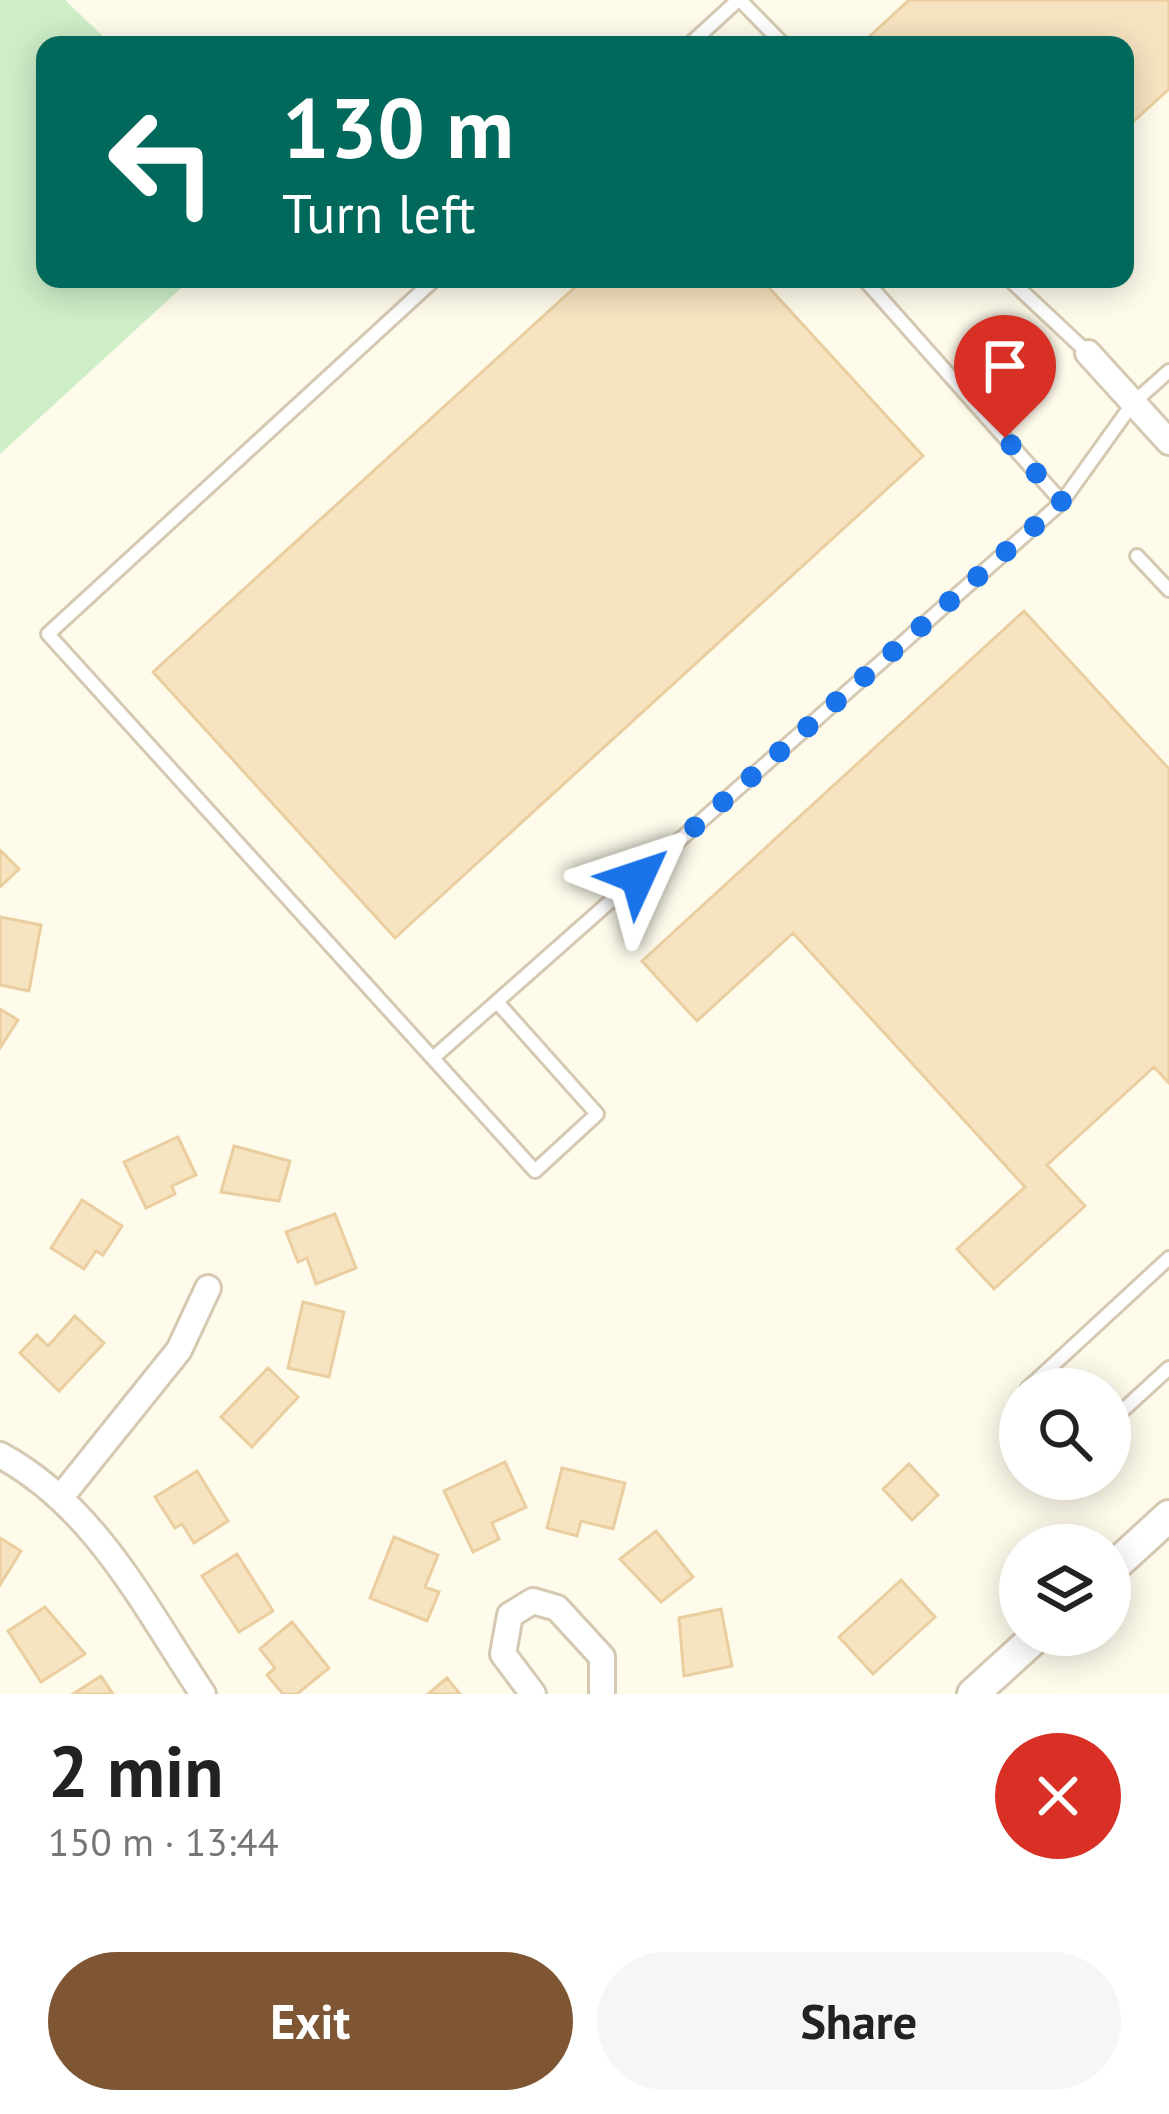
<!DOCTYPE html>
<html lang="en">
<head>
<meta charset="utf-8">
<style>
	:root { --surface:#fff; --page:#f6f6f6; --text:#222; --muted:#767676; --accent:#7f5633 }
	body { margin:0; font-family:"PT Sans",sans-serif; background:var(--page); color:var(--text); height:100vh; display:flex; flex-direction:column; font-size:45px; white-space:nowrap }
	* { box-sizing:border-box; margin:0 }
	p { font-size:39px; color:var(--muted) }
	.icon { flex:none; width:66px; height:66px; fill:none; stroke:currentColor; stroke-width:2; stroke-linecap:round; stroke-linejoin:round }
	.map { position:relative; height:1694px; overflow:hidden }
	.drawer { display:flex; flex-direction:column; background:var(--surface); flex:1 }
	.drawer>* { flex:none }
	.guide { position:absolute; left:36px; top:36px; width:1098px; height:252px; border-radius:24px; box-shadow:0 6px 30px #0003; background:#00695c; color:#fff; overflow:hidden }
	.fabs { position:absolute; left:999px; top:1368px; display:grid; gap:24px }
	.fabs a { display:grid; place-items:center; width:132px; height:132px; border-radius:50%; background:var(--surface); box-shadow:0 6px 30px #0003; font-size:60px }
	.pin { position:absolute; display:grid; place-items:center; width:102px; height:102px; color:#fff; margin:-123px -51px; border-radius:50% 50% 50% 0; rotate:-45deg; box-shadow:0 0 12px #0007 }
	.pin .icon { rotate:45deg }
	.me { position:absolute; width:132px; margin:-66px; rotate:48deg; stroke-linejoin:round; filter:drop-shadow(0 0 9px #0008) }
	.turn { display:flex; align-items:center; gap:42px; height:252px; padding:0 48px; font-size:54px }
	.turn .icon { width:156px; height:156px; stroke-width:2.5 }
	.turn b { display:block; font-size:84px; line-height:102px }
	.round { display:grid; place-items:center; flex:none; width:126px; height:126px; border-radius:63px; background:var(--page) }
	.headline { display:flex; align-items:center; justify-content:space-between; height:204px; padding:0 48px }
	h1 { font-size:72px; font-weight:700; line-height:90px }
	.cta { display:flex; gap:24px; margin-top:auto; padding:24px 48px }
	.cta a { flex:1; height:138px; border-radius:72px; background:var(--accent); color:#fff; font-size:48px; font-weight:700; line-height:138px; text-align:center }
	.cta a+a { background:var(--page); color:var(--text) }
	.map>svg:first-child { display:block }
	.green { fill:#cdeec7 }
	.building { fill:#f6e3c0; stroke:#eace9f; stroke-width:3 }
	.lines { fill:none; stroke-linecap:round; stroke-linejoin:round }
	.service-casing { stroke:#d5c9b1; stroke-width:18 }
	.minor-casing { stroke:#d5c9b1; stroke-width:30 }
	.tertiary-casing { stroke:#d5c9b1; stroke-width:36 }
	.service { stroke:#fff; stroke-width:12 }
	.minor { stroke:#fff; stroke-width:24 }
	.tertiary { stroke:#fff; stroke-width:30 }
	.route { stroke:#1a73e8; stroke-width:21; stroke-dasharray:0 37.8 }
</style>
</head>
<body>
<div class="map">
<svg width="1169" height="1694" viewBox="0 0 1169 1694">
	<rect width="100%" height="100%" fill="#fefbeb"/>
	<!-- green -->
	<path class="green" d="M0 0H65L112 45H45V279H191L0 454Z"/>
	<!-- building -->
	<path class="building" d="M909 0H1169V89L1125 129V45H878L870 36Z
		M584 279H761L923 456 395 938 153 672Z
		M1024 611 1169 769V1083L1154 1067 1047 1165 1085 1206 994 1289 957 1249 1025 1187 793 933 697 1021 642 961Z
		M0 850 19 869 0 887Z
		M0 917 41 925 29 991 0 985Z
		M0 1009 18 1020 0 1048Z
		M178 1137 196 1175 172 1186 175 1194 146 1208 124 1162Z
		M234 1146 290 1161 279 1201 221 1192Z
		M82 1200 122 1226 103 1255 96 1251 84 1269 51 1248Z
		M335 1214 356 1268 316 1284 307 1258 298 1262 286 1232Z
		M303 1302 344 1312 329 1377 288 1368Z
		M75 1316 104 1343 59 1391 20 1353 37 1335 48 1346Z
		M268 1368 298 1397 252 1447 221 1417Z
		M505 1462 526 1507 492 1523 499 1539 473 1552 444 1491Z
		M909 1464 938 1495 912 1520 883 1489Z
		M562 1468 625 1483 613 1529 581 1521 577 1536 547 1528Z
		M197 1471 228 1521 194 1543 182 1524 175 1528 155 1497Z
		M656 1531 693 1577 661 1602 620 1559Z
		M394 1537 438 1555 425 1587 439 1592 427 1621 370 1598Z
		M0 1538 21 1551 0 1585Z
		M237 1554 273 1611 239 1632 202 1576Z
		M901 1580 935 1617 873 1674 839 1637Z
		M45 1607 85 1654 41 1682 8 1631Z
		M721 1609 732 1666 684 1676 679 1618Z
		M292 1622 329 1668 297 1694H283L267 1675 275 1668 260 1649Z
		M101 1676 113 1694H73Z
		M447 1678 460 1694H428Z"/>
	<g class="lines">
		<defs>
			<path id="service" d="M740 0 784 45
				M689 45 738 0
				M435 279 48 634 535 1171 597 1114 497 1002
				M864 279 1062 502
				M1009 279 1088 353
				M1137 556 1169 590
				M433 1058 1062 502 1133 403 1169 371
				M1027 1389 1169 1258
				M1110 1422 1169 1368"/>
			<path id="minor" d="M1088 353 1169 442
				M0 1455C95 1506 144 1606 203 1694
				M61 1497 179 1350 208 1288
				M533 1694 503 1654 510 1615 533 1601 557 1608 602 1657V1694"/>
			<path id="tertiary" d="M1110 1570 1169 1516
				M973 1694 1038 1635"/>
		</defs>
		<!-- service casing -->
		<use href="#service" class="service-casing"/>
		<!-- minor casing -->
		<use href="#minor" class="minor-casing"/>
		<!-- tertiary casing -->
		<use href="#tertiary" class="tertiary-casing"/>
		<!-- service -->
		<use href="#service" class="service"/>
		<!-- minor -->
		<use href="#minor" class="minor"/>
		<!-- tertiary -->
		<use href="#tertiary" class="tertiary"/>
	</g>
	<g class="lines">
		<!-- route -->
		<path class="route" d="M638 877 1062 502 1005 438"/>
	</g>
</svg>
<div class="fabs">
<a><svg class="icon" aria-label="search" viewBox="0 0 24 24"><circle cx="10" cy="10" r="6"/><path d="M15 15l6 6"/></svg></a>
<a><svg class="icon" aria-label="layers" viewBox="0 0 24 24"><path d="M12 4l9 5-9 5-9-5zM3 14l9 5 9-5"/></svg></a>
</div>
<div class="pin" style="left:1005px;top:438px;background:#d93025"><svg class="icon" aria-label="arrive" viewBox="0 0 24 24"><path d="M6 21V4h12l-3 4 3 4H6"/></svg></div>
<svg class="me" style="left:638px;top:877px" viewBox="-20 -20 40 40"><path d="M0-17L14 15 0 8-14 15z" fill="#1a73e8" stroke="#fff" stroke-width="4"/></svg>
<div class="guide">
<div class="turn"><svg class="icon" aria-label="left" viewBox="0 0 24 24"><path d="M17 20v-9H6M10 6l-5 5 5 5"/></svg><div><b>130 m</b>Turn left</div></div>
</div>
</div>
<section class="drawer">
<div class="headline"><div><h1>2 min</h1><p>150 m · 13:44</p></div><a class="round" style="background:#d93025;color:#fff"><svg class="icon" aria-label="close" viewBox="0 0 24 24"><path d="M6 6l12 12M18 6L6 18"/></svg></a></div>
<div class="cta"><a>Exit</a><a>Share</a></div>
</section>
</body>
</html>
